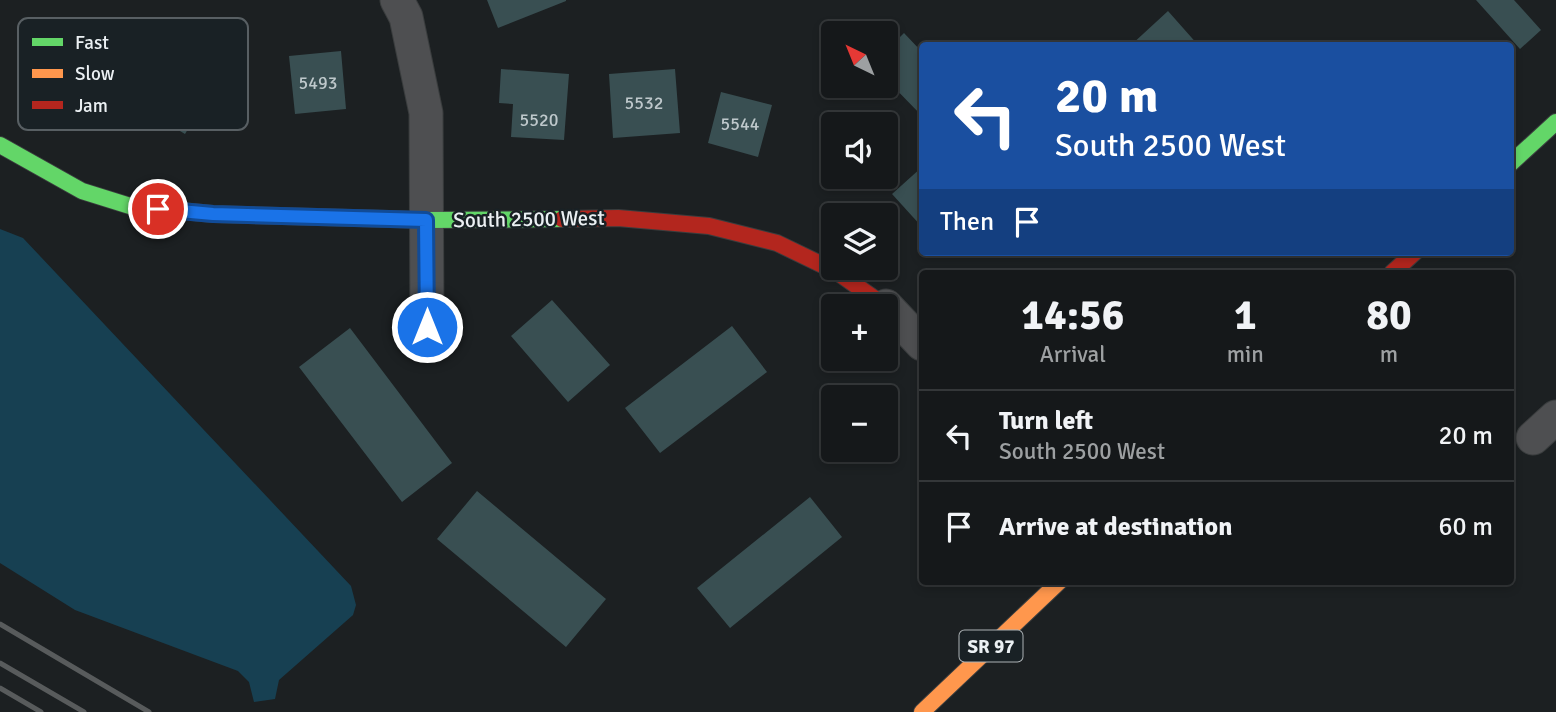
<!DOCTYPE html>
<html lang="en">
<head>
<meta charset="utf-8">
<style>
	:root { --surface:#15181a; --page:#1e2123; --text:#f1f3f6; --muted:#9da0a2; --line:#343739 }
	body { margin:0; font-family:Signika,sans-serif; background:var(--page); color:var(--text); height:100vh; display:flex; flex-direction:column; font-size:26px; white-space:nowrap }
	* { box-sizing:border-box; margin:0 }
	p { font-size:23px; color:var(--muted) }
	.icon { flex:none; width:38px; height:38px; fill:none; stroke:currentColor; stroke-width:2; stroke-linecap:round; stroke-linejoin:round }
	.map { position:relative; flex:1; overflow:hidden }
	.side { position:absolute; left:919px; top:270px; width:595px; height:315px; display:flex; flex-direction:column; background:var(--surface); border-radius:7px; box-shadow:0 4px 10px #0003,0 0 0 2px var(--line) }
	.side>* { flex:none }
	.banner { position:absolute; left:919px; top:42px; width:595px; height:214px; border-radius:7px; box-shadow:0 4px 10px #0003,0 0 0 2px var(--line); background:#1a4fa0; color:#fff; overflow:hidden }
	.needle { width:46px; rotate:317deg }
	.buttons { position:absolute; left:821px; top:21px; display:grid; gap:14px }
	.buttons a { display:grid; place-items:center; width:77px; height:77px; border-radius:7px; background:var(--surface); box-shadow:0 4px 10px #0003,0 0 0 2px var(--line); font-size:35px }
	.pin { position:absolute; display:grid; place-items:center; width:60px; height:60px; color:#fff; margin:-30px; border:4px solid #fff; border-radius:50%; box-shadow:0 2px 7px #0007 }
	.me { position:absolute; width:77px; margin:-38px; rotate:0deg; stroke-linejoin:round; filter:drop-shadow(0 0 5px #0008) }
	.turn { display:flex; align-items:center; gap:24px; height:147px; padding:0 21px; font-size:32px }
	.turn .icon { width:91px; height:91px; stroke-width:2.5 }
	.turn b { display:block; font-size:49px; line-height:60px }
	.then { display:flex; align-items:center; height:66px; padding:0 21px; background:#0003; gap:14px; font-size:26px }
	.eta { display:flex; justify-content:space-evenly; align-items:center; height:119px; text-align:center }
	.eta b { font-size:42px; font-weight:800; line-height:49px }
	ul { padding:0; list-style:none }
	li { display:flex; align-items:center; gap:21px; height:91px; padding:0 21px; border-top:2px solid var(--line) }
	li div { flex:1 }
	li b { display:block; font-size:26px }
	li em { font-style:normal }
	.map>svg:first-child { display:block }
	.green { fill:#174052 }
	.building { fill:#394f52 }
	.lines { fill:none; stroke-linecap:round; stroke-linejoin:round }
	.street-casing { stroke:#3a3d3e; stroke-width:35 }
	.fast-casing { stroke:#3a3d3e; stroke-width:18 }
	.slow-casing { stroke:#3a3d3e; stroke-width:18 }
	.jam-casing { stroke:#3a3d3e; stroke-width:18 }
	.street { stroke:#4e4f51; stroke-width:33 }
	.fast { stroke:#63d668; stroke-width:16 }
	.slow { stroke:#ff974d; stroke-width:16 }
	.jam { stroke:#b3261e; stroke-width:16 }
	.rail { stroke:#585b5c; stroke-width:5 }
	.route-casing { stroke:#114b97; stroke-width:18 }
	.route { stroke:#1a73e8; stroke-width:12 }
	.labels { text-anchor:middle; stroke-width:5; stroke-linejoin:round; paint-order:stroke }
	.number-label { font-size:18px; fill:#bec8cb }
	.shield { fill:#192125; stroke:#acb2b5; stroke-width:2 }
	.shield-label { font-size:19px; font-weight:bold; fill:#ebf0f3 }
	.street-label { font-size:21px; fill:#ebf0f3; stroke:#192125 }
	.key { fill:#192125; stroke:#585f63; stroke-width:2 }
	.key-label { font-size:19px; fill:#ebf0f3 }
</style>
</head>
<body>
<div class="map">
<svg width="1556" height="712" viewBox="0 0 1556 712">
	<rect width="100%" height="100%" fill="#1c2022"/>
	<!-- green -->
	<path class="green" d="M0 229 23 238 351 586 356 605 353 615 279 680 275 699 254 702 249 682 238 671 75 610 0 563Z"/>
	<!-- building -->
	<path class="building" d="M487 0H566V1L498 28Z
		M1476 0H1514L1541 30 1520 49Z
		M1168 11 1199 46H1130Z
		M86 22 169 67H175L212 89 185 134 121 96 113 112 83 96 88 86 59 70Z
		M904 33 922 52V116L886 79V51Z
		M341 51 346 109 295 114 289 56Z
		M501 69 569 74 564 140 511 137 513 104 499 103Z
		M675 69 680 133 613 138 609 74Z
		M721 92 772 105 758 157 708 143Z
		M922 167V227L892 194Z
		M552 300 610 365 568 402 511 336Z
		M732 326 767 372 660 453 625 408Z
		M350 328 452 463 402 502 299 367Z
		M477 491 606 599 566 647 437 539Z
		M810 497 842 537 730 628 697 588Z"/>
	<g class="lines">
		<defs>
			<path id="street" d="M397 0 406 17 426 113 427 327
				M886 306 922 344
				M1533 438 1556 417"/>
			<path id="fast" d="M0 145 82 191 130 206 213 214 426 220 562 219
				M1510 164 1556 122"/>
			<path id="slow" d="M922 712 1060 581"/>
			<path id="jam" d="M562 219 618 218 709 226 777 243 837 272 885 306
				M1392 273 1415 252"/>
		</defs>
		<!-- street casing -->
		<use href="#street" class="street-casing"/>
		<!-- fast casing -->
		<use href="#fast" class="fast-casing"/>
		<!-- slow casing -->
		<use href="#slow" class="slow-casing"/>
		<!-- jam casing -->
		<use href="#jam" class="jam-casing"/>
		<!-- street -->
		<use href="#street" class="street"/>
		<!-- fast -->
		<use href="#fast" class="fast"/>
		<!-- slow -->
		<use href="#slow" class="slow"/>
		<!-- jam -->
		<use href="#jam" class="jam"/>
		<!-- rail -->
		<path class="rail" d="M0 624 149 712
			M0 663 84 712
			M0 688 41 712"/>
	</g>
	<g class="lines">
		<defs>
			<path id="route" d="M158 209 213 214 426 220 427 327"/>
		</defs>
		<!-- route casing -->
		<use href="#route" class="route-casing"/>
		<!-- route -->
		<use href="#route" class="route"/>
	</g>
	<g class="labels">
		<!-- number labels -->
		<g class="number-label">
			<text x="318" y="89">5493</text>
			<text x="644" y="109">5532</text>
			<text x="539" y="126">5520</text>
			<text x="740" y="130">5544</text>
		</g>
		<!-- shield labels -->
		<rect class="shield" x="959.5" y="630.5" width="63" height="31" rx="5"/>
		<g class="shield-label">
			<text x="991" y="653">SR 97</text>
		</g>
		<!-- street labels -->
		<g class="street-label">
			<text transform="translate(529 219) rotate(-1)" y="7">South 2500 West</text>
		</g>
	</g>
	<!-- legend -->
	<rect x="18" y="18" width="230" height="112" rx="10" class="key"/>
	<rect x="32" y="38" width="31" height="8" fill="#63d668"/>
	<rect x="32" y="69" width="31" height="9" fill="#ff974d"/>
	<rect x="32" y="101" width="31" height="8" fill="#b3261e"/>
	<g class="key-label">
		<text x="75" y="49">Fast</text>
		<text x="75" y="80">Slow</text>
		<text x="75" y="112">Jam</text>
	</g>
</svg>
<div class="buttons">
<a><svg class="needle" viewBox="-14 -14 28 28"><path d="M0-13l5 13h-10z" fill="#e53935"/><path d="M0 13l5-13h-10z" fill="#9da0a2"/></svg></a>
<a><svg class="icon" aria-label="sound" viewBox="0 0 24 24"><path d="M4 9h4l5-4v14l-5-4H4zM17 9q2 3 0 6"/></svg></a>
<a><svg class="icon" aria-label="layers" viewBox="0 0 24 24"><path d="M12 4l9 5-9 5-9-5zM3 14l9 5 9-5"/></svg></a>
<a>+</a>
<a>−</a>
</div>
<div class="pin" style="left:158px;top:209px;background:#d93025"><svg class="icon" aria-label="arrive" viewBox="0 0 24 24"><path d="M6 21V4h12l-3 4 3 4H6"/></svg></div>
<svg class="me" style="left:427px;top:327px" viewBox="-20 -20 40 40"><circle r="17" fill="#1a73e8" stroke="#fff" stroke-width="3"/><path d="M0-11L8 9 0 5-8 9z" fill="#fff"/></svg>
<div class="banner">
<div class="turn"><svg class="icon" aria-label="left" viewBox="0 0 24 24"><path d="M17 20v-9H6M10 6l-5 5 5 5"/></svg><div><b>20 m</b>South 2500 West</div></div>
<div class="then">Then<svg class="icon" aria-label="arrive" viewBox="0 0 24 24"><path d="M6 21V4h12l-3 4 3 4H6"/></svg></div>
</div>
<section class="side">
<div class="eta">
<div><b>14:56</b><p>Arrival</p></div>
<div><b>1</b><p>min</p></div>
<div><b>80</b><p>m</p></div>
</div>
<ul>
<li><svg class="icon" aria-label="left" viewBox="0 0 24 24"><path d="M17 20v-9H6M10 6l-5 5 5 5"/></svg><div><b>Turn left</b><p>South 2500 West</p></div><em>20 m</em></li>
<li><svg class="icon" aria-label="arrive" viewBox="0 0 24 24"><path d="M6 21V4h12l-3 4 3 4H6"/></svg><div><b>Arrive at destination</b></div><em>60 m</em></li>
</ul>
</section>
</div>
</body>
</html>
